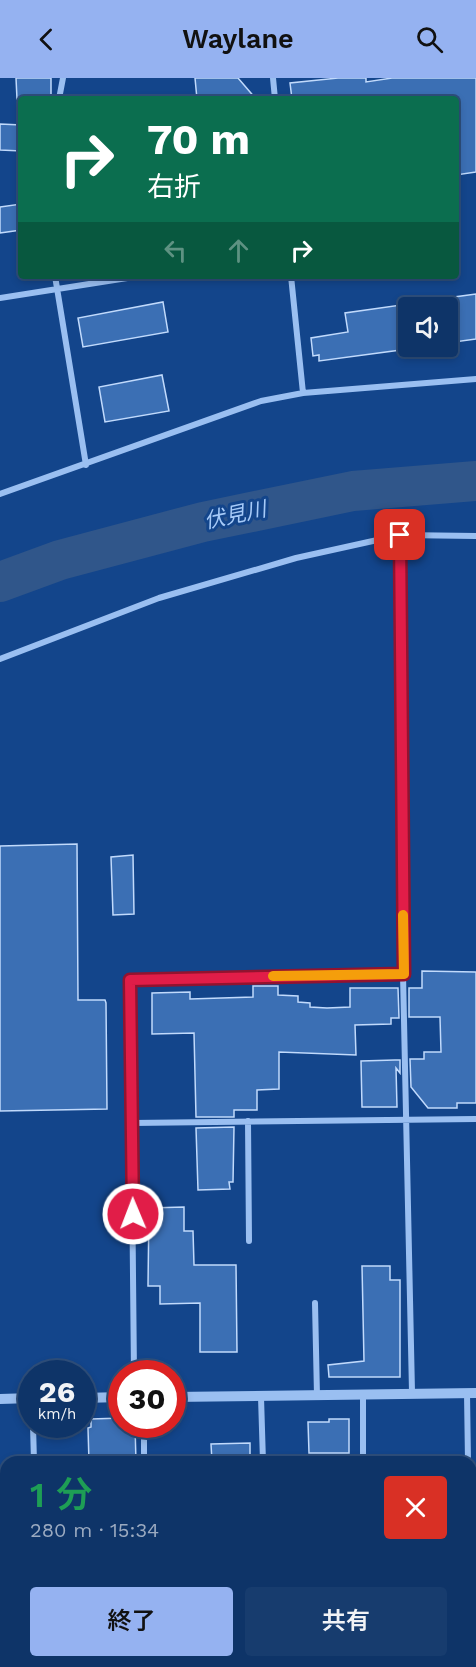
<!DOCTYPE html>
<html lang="ja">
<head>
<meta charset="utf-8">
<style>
	:root { --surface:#0e3468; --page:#173c6e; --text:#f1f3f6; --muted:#9baac0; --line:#2e4f7c; --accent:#95b2f1 }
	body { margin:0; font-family:"Work Sans","Noto Sans JP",sans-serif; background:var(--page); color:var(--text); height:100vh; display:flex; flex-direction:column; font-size:22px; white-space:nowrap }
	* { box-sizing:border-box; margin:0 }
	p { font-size:20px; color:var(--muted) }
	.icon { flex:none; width:33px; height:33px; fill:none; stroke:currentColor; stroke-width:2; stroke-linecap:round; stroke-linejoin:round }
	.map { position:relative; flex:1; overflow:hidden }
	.panel { position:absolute; left:0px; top:1378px; width:477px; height:212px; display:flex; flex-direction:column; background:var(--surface); border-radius:18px 18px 0 0; box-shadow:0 3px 9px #0003,0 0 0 2px var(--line) }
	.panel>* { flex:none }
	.top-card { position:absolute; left:18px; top:18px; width:441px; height:183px; border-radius:6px; box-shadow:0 3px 9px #0003,0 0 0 2px var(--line); background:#0b6e4f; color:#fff; overflow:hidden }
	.controls { position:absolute; left:398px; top:219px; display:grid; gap:12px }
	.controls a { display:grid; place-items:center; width:60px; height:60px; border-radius:6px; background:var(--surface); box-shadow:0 3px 9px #0003,0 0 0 2px var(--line); font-size:30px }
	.speed { position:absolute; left:18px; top:1282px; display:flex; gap:12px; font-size:30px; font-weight:700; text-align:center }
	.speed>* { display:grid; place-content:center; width:78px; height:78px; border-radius:50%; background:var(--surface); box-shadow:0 3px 9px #0003,0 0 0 2px var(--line); line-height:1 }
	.speed small { font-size:15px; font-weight:400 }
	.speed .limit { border:9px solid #d22; background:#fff; color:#111 }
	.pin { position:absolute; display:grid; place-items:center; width:51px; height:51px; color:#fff; margin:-26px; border-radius:12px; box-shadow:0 3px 9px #0006 }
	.me { position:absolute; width:66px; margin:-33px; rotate:359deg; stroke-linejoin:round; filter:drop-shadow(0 0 4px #0008) }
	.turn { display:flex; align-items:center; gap:21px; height:126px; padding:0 30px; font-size:27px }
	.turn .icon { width:78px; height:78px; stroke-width:2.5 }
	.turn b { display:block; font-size:42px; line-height:51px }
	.lanes { display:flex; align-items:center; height:57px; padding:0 30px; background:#0003; justify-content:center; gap:30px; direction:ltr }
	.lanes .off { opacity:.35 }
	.round { display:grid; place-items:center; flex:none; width:63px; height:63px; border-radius:6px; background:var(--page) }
	.summary { display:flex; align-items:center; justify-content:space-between; height:102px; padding:0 30px }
	h1 { font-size:36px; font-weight:600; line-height:45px; color:#1e9e55 }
	.cta { display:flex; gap:12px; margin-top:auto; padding:12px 30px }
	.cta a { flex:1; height:69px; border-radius:6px; background:var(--accent); color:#111; font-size:24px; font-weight:600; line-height:69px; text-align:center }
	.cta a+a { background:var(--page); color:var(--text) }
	header { display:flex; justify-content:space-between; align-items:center; height:78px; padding:0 30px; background:var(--accent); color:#111; font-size:27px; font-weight:600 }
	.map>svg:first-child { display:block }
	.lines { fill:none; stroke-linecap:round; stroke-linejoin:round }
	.river { stroke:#30568a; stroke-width:40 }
	.building { fill:#3b6fb4; stroke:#c1dafc; stroke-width:1.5 }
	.minor { stroke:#9abff1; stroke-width:6 }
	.tertiary { stroke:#9abff1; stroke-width:10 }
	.route-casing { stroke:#92132f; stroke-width:15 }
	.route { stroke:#e11d48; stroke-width:10 }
	.slow { stroke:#f59e0b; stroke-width:10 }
	.labels { text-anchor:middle; stroke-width:6; stroke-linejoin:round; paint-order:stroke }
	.water-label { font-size:21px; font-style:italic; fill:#a6caf8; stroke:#13458b }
</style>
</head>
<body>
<header><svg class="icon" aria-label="back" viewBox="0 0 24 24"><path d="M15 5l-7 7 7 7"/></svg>Waylane<svg class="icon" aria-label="search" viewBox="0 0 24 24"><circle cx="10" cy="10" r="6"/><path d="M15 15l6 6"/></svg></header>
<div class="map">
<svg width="476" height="1589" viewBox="0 0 476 1589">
	<rect width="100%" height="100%" fill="#13458b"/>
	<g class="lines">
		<!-- river -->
		<path class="river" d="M0 504 60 482 203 444 353 413 476 403"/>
	</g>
	<!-- building -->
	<path class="building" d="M16 0H51V21H17Z
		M195 0H238L256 21H197Z
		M338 0H366V4L392 0H476V94L456 97V21H292L290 5Z
		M0 46 21 47V73L0 72Z
		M21 126V152L0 155V129Z
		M476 216V261L447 265V220Z
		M163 224 168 254 83 269 78 240Z
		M408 226V271L319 283V277L313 278 311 260 348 254 345 235Z
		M162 297 169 333 105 344 99 309Z
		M77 766 78 922H105L106 925 107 1031 0 1033V768Z
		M133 777 134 836 113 837 111 779Z
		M422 893 476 894V1025H457V1030H428L411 1009 410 981H424V974H441L440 939H409V910H422Z
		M253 908H278V917L298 918V924L310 925V929L327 930 350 929V910H398L399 940H391V946L355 947 356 977 279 974V1011L257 1012V1032H234V1039H196L194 955 152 956V915L190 914V921L253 919Z
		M395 982H400V995L396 990 397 1029H362L361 983Z
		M234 1049 233 1104H229L230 1111 198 1112 196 1050Z
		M184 1129V1153H193L194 1187H236L237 1274H200V1225L160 1226V1208H148L149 1130Z
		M362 1188H390V1202H400V1299H329L328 1287 364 1283Z
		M122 1340V1347H135L136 1384H89L88 1350 91 1349V1341Z
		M329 1341H349V1375H309L308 1344H329Z
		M250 1365V1384H212L211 1366Z"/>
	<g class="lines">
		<!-- minor -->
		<path class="minor" d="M273 0 275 21
			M59 21 63 0
			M55 198 86 387
			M291 198 303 315
			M0 220 140 198
			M0 416 261 323 303 315 476 301
			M0 581 159 520 296 480 400 457
			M403 896 412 1314
			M248 1043 249 1163
			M132 1045 476 1041
			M315 1225 317 1318
			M134 1296 130 901 403 896 400 457 476 458
			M467 1315 468 1384
			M363 1318V1384
			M261 1319 263 1384
			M33 1347 34 1384
			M144 1347V1384
			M37 1584V1589
			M148 1584V1589
			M363 1584V1589
			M470 1584V1589
			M256 1589V1584"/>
		<!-- tertiary -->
		<path class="tertiary" d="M172 1319 476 1315
			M82 1320 122 1319
			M0 1321 32 1320"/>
	</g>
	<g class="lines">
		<defs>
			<path id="route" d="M133 1136 130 902 404 896 400 457"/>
		</defs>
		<!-- route casing -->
		<use href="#route" class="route-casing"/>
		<!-- route -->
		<use href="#route" class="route"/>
		<!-- slow -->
		<path class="slow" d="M273 898 404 896 403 837"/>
	</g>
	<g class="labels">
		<!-- water labels -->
		<g class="water-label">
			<text transform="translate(235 437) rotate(-12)" y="7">伏見川</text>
		</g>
	</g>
</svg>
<div class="controls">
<a><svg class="icon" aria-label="sound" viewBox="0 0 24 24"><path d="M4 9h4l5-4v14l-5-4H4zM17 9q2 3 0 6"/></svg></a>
</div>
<div class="speed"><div>26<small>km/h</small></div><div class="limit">30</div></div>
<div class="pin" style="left:400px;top:457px;background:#d93025"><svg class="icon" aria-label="arrive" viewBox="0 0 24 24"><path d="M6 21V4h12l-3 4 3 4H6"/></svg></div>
<svg class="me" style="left:133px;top:1136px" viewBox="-20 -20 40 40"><circle r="17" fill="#e11d48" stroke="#fff" stroke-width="3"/><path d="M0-11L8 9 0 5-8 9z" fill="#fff"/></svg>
<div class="top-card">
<div class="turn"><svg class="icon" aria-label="right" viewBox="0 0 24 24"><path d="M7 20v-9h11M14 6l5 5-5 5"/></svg><div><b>70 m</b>右折</div></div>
<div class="lanes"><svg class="icon off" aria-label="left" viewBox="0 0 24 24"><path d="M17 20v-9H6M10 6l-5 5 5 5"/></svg><svg class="icon off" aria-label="ahead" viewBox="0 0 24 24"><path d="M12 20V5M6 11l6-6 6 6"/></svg><svg class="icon" aria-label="right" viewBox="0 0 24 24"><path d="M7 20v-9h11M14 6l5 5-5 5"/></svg></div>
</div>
<section class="panel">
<div class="summary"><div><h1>1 分</h1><p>280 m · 15:34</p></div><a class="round" style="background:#d93025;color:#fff"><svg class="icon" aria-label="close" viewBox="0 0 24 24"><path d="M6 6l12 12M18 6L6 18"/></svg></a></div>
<div class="cta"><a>終了</a><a>共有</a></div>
</section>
</div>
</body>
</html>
